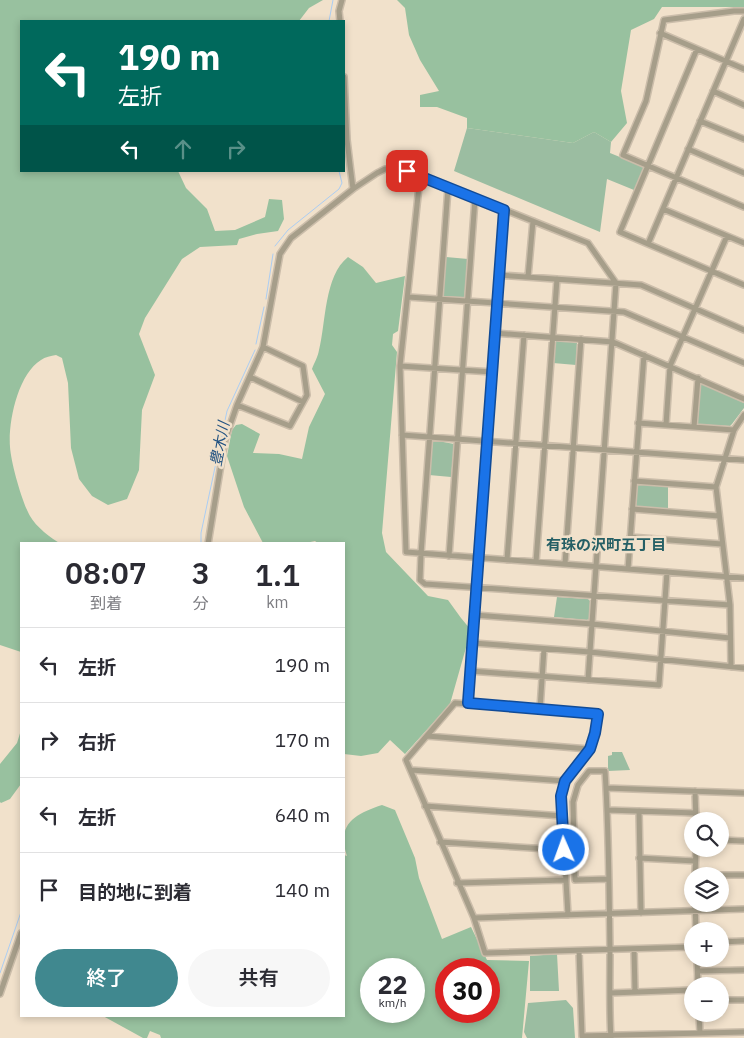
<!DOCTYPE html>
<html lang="ja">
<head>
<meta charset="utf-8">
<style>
	:root { --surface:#fff; --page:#f7f7f7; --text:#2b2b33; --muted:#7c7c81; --line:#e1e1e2; --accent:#40888f }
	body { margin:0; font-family:"IBM Plex Sans","Noto Sans JP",sans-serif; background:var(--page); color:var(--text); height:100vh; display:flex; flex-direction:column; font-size:19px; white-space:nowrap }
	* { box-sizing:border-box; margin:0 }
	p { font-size:16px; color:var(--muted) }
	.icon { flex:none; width:28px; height:28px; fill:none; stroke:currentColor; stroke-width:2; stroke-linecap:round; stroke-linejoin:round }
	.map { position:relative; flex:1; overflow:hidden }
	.drawer { position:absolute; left:20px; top:542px; width:325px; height:475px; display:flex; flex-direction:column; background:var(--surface); border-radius:0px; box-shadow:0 2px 8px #0003 }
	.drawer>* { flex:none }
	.banner { position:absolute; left:20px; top:20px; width:325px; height:152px; border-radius:0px; box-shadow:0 2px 8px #0003; background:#00695c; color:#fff; overflow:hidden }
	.tools { position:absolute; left:684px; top:812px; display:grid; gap:10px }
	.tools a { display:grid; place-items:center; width:45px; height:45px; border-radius:50%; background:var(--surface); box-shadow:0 2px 8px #0003; font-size:25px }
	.speed { position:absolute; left:360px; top:958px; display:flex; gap:10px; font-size:25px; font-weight:700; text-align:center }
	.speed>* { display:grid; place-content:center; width:65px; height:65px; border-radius:50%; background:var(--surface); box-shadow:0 2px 8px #0003; line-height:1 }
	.speed small { font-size:12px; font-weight:400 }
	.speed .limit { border:8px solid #d22; background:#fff; color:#111 }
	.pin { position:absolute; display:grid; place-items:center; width:42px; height:42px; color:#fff; margin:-21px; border-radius:10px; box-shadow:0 2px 8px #0006 }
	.me { position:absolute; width:55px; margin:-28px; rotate:358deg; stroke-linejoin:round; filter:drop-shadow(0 0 4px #0008) }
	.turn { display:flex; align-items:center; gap:18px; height:105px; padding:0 15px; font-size:22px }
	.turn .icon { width:65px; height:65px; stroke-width:2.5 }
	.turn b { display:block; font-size:35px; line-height:42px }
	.lanes { display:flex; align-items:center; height:48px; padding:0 15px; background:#0003; justify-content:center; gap:25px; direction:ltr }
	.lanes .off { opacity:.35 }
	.eta { display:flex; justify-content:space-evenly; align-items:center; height:85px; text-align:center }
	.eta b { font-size:30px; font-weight:600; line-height:35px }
	.button { display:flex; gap:10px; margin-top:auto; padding:10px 15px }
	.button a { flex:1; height:58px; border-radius:30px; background:var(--accent); color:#fff; font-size:20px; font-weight:600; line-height:58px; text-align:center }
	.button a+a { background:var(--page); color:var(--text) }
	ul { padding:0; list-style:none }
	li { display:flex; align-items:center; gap:15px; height:75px; padding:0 15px; border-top:1px solid var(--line) }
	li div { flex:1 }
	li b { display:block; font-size:19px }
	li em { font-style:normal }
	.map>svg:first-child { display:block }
	.green { fill:#9bbda1 }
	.forest { fill:#98c19f; fill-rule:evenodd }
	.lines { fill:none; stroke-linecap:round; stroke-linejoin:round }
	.stream { stroke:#abcdf3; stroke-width:1 }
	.street-casing { stroke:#cbbdaa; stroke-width:8 }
	.street { stroke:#a69e8a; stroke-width:5 }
	.route-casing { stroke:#114b97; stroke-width:12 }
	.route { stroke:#1a73e8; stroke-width:9 }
	.labels { text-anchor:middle; stroke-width:5; stroke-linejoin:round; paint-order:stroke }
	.water-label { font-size:15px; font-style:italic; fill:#235382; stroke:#f1e1cb }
	.neighbourhood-label { font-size:15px; font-weight:bold; fill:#255f65; stroke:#f1e1cb }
</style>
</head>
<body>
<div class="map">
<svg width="744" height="1038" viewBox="0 0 744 1038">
	<rect width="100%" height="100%" fill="#f1e1cb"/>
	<!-- green -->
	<path class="green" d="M467 128 573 143 594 132 611 142 610 153 642 166 644 169 634 190 607 179 600 232 454 171Z
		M446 257 468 259 464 299 442 297Z
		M556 340 576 341 577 343 576 365 553 363Z
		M701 383 744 403V408L732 424 730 426 696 424 699 384Z
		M433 440 454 444 451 477 429 475Z
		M638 484 668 487V509L637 506 635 505 637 486Z
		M557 597 588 599 590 601 589 619 587 620 554 617Z
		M612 752H622L630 770 608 771V756L612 755Z
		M557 954 559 991H530V956Z
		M566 1000 573 1008 575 1038H527L524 1032 528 1003Z"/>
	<!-- forest -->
	<path class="forest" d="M0 0H323L309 8 299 21H21V171H178L186 188 207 209 215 231 235 230 265 217 269 199 282 200 284 219 278 231 257 234 239 239 237 245 200 247 182 259 145 318 139 334 155 375 142 410 139 470 127 499 108 505 92 496 79 479 71 448 68 383 62 358 56 355C51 356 45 357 41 360 18 374 8 422 10 447 11 463 22 502 30 516 36 527 51 538 61 544H21V652L0 645Z
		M397 0H744V7H662L654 19 631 30 621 91 627 123 611 142 594 132 573 143 467 128V118L437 107H420V95L439 91 420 60 409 35 405 8Z
		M348 257 363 267 376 283 405 276 398 331 393 334 392 345 397 352 382 533 386 552 428 596 448 600 461 618 471 630 450 704 405 754 390 740 378 753 361 756 344 754V544H319L315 541 301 544 263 543 244 507 227 456 232 430 236 425 242 424 260 434 253 453 279 454 302 459 309 427 325 394 312 369C314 363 318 357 319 350 326 323 324 276 348 257Z
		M21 730V784L10 799 1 803 0 802V764L17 743Z
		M382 805 395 810 415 858 419 878 442 939 471 927 487 960 529 961 522 1038H161L160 1035 150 1031 147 1038H143L103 1016H344V855L347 856C336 824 355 814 382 805ZM371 969H414V1011H371ZM446 969H489V1011H446Z"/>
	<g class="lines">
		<!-- stream -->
		<path class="stream" d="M329 21 333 0
			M275 246 288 230 339 189 342 183 339 171
			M266 299 273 254
			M256 344 264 307
			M201 544V533L227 411 255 350
			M0 973 21 912"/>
		<defs>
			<path id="street" d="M744 11H734L664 20 646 101 623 155 744 207
				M340 21 339 11 342 0
				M660 33 744 69
				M697 49 620 232 744 285
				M344 77 347 140 353 189
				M713 91 744 105
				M700 121 744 139
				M688 149 744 173
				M420 177 400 366 406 552 744 578
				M448 188 421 554 420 580 425 584 730 605
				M663 209 744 243
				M648 244 744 19
				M499 275 641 285 744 330
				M528 277 533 221
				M408 297 624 312 744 363
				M494 333 613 342 744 399
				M400 366 492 372
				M250 377 303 402
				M237 405 290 426 307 395 303 366 263 347
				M638 423 734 430
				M666 425 670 366 727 236
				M694 427 698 378
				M402 435 744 460
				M634 481 716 487
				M632 509 719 516
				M630 537 722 544
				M208 544 225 440 237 405 263 347 280 254 291 238 353 189 377 173 385 169H392L407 171 588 243 616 283 588 680
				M449 556 475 199
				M507 560 524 335
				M536 562 557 279
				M565 564 581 339
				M628 569 644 355
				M475 615 592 624 730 638
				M473 643 590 652 744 668
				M731 667 730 605 716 487 734 430 744 415
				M470 671 659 685 667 572
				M468 703 504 210
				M540 709 544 649
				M427 736 589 749
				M411 770 565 781
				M606 788 744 793
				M695 791 696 821
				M425 806 562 816
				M607 810 696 813
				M639 811 641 913
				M720 840 744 841
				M440 842 564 850
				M639 858 695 861
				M695 875H744
				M695 876 696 849
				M609 879 575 880 573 802 578 785 589 771H605C609 831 609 891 610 950 610 979 609 1009 611 1038
				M457 883 566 880
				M695 904 696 931
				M568 915 561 796 565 781 589 749 595 733 598 714 455 703 406 760 474 918 485 953 692 947
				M474 918 744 909
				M720 942 744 941
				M634 949 635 992
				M579 951 582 1036 744 1032
				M697 959 698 986
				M698 971 744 970
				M610 993 692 990
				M0 994 21 933
				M720 1000H744
				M699 1014 700 1033"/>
		</defs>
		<!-- street casing -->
		<use href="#street" class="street-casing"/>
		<!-- street -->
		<use href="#street" class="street"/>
	</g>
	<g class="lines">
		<defs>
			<path id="route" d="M407 171 504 210 468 703 598 714 595 733 590 749 565 781 561 796 564 850"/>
		</defs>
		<!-- route casing -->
		<use href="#route" class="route-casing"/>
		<!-- route -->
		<use href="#route" class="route"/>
	</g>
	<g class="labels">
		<!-- water labels -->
		<g class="water-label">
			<text transform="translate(220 444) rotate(-79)" y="5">豊木川</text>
		</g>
		<!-- neighbourhood labels -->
		<g class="neighbourhood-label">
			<text x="606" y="550">有珠の沢町五丁目</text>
		</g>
	</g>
</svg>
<div class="tools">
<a><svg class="icon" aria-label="search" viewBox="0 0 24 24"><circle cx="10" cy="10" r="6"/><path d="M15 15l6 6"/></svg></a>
<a><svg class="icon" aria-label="layers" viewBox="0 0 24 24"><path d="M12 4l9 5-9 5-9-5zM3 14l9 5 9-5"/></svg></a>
<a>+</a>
<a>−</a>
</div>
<div class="speed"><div>22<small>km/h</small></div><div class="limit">30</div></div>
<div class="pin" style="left:407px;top:171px;background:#d93025"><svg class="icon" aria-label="arrive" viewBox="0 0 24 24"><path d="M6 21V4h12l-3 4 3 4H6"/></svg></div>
<svg class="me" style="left:564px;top:850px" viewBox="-20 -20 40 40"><circle r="17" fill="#1a73e8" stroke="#fff" stroke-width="3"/><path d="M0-11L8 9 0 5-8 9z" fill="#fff"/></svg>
<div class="banner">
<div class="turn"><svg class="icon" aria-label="left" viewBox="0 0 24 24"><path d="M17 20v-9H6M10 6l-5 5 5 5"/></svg><div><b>190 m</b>左折</div></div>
<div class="lanes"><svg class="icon" aria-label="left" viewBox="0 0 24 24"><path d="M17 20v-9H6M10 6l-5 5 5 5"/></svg><svg class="icon off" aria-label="ahead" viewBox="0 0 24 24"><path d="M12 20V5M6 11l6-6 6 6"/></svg><svg class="icon off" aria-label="right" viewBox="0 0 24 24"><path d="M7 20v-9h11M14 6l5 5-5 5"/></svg></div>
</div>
<section class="drawer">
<div class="eta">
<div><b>08:07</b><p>到着</p></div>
<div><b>3</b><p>分</p></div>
<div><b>1.1</b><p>km</p></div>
</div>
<ul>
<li><svg class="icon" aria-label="left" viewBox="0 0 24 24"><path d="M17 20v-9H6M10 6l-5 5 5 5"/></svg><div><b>左折</b></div><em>190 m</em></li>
<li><svg class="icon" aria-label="right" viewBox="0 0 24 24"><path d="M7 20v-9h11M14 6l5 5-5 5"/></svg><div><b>右折</b></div><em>170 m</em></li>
<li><svg class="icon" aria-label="left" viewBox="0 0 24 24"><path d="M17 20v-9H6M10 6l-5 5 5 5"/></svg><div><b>左折</b></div><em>640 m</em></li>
<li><svg class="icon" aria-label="arrive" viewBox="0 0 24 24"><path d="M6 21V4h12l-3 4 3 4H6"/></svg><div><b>目的地に到着</b></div><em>140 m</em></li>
</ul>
<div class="button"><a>終了</a><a>共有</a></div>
</section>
</div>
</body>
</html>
